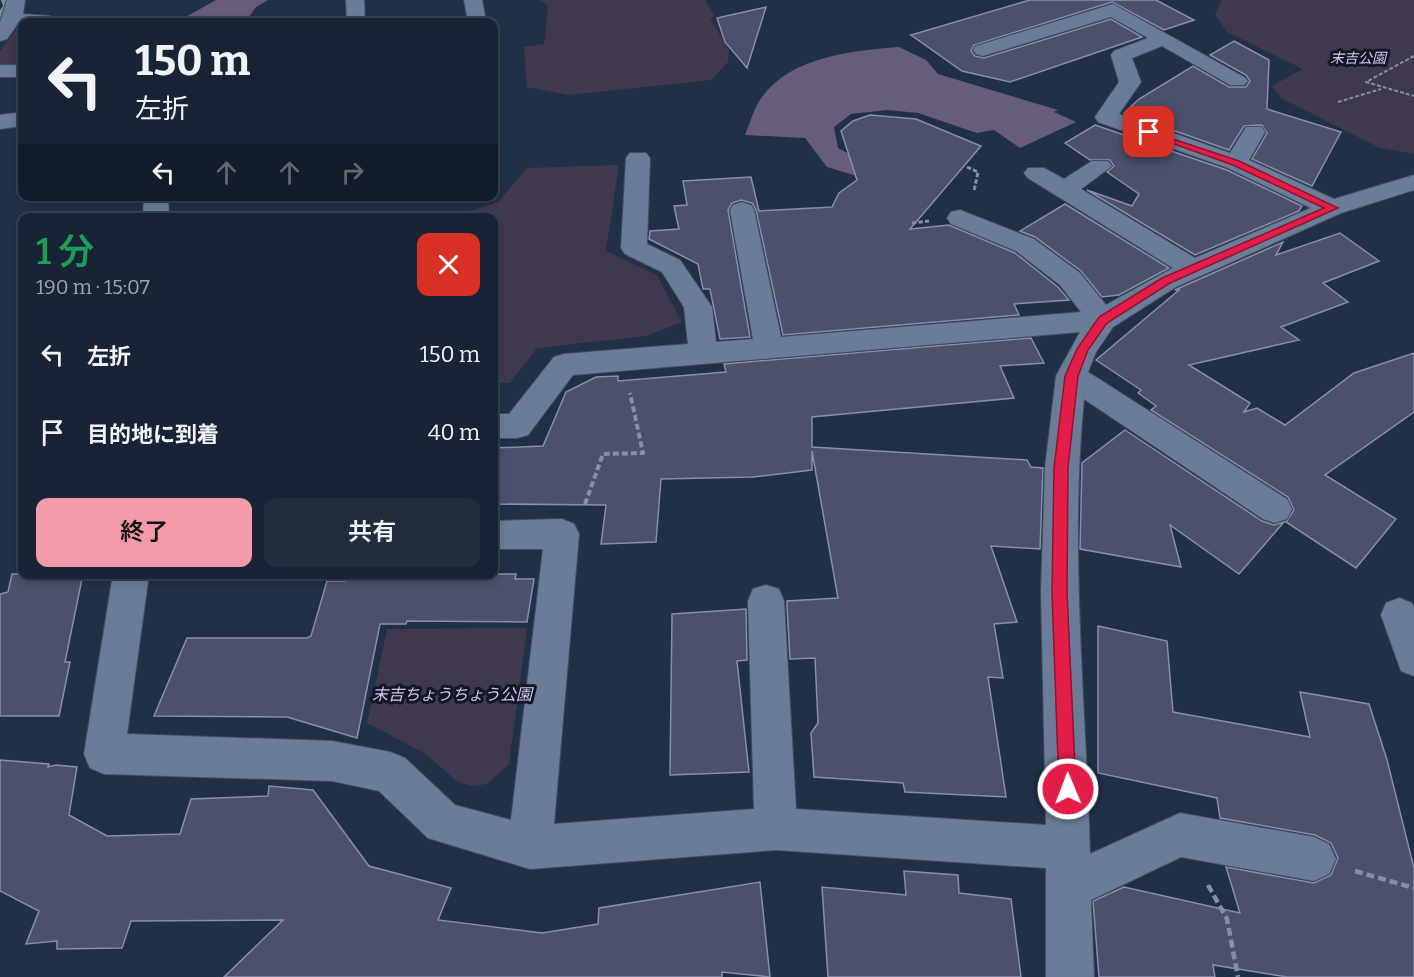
<!DOCTYPE html>
<html lang="ja">
<head>
<meta charset="utf-8">
<style>
	:root { --surface:#182435; --page:#212c3d; --text:#f1f3f6; --muted:#9fa4ad; --line:#364150; --accent:#f39aa9 }
	body { margin:0; font-family:Bitter,"Noto Sans JP",serif; background:var(--page); color:var(--text); height:100vh; display:flex; flex-direction:column; font-size:22px; white-space:nowrap }
	* { box-sizing:border-box; margin:0 }
	p { font-size:20px; color:var(--muted) }
	.icon { flex:none; width:33px; height:33px; fill:none; stroke:currentColor; stroke-width:2; stroke-linecap:round; stroke-linejoin:round }
	.map { position:relative; flex:1; overflow:hidden }
	.panel { position:absolute; left:18px; top:213px; width:480px; height:366px; display:flex; flex-direction:column; background:var(--surface); border-radius:12px; box-shadow:0 3px 9px #0003,0 0 0 2px var(--line) }
	.panel>* { flex:none }
	.hud { position:absolute; left:18px; top:18px; width:480px; height:183px; border-radius:12px; box-shadow:0 3px 9px #0003,0 0 0 2px var(--line); background:#182435; color:var(--text); overflow:hidden }
	.pin { position:absolute; display:grid; place-items:center; width:51px; height:51px; color:#fff; margin:-26px; border-radius:12px; box-shadow:0 3px 9px #0006 }
	.me { position:absolute; width:66px; margin:-33px; rotate:359deg; stroke-linejoin:round; filter:drop-shadow(0 0 4px #0008) }
	.turn { display:flex; align-items:center; gap:21px; height:126px; padding:0 18px; font-size:27px }
	.turn .icon { width:78px; height:78px; stroke-width:2.5 }
	.turn b { display:block; font-size:42px; line-height:51px }
	.lanes { display:flex; align-items:center; height:57px; padding:0 18px; background:#0003; justify-content:center; gap:30px; direction:ltr }
	.lanes .off { opacity:.35 }
	.round { display:grid; place-items:center; flex:none; width:63px; height:63px; border-radius:12px; background:var(--page) }
	.summary { display:flex; align-items:center; justify-content:space-between; height:102px; padding:0 18px }
	h1 { font-size:36px; font-weight:600; line-height:45px; color:#1e9e55 }
	.primary-button { display:flex; gap:12px; margin-top:auto; padding:12px 18px }
	.primary-button a { flex:1; height:69px; border-radius:12px; background:var(--accent); color:#111; font-size:24px; font-weight:600; line-height:69px; text-align:center }
	.primary-button a+a { background:var(--page); color:var(--text) }
	ul { padding:0; list-style:none }
	li { display:flex; align-items:center; gap:18px; height:78px; padding:0 18px }
	li div { flex:1 }
	li b { display:block; font-size:22px }
	li em { font-style:normal }
	.map>svg:first-child { display:block }
	.green { fill:#40384d }
	.forest { fill:#675c7a }
	.lines { fill:none; stroke-linecap:round; stroke-linejoin:round }
	.stream { fill:#71919c; fill-rule:evenodd }
	.building { fill:#4d506c; stroke:#898dac; stroke-width:1.5 }
	.street-casing { stroke:#414f62; stroke-width:2 }
	.path-far3 { stroke:#8390a3; stroke-width:2; stroke-dasharray:4 2; stroke-linecap:butt }
	.path-far2 { stroke:#8390a3; stroke-width:3; stroke-dasharray:4.5 2; stroke-linecap:butt }
	.path-far1 { stroke:#8390a3; stroke-width:4; stroke-dasharray:6 3; stroke-linecap:butt }
	.path { stroke:#8390a3; stroke-width:4.5; stroke-dasharray:8 4; stroke-linecap:butt }
	.street { fill:#6a7c97; fill-rule:evenodd }
	.route { fill:#e11d48; stroke:#92132f; stroke-width:1.5 }
	.labels { text-anchor:middle; stroke-width:6; stroke-linejoin:round; paint-order:stroke }
	.far-park-label { font-size:14px; font-style:italic; fill:#d5c1f8; stroke:#111823 }
	.park-label { font-size:16px; font-style:italic; fill:#d5c1f8; stroke:#111823 }
</style>
</head>
<body>
<div class="map">
<svg width="1414" height="977" viewBox="0 0 1414 977">
	<rect width="100%" height="100%" fill="#203047"/>
	<!-- green -->
	<path class="green" d="M539 0H705L715 16 710 18 729 50 728 62 711 80 568 95 527 87 524 47 544 44 548 6Z
		M1222 0H1414V154L1380 148 1281 98 1272 86 1303 69 1227 32 1215 14Z
		M20 24H22V64L0 65V51Z
		M619 165 606 251 657 275 682 322 646 336 537 348 510 383H494V218L452 217 498 202 527 168Z
		M527 628 509 764 487 784 473 786 459 783 424 753 367 723 387 629Z"/>
	<!-- forest -->
	<path class="forest" d="M216 0H268L256 7 245 22H183L182 19Z
		M899 47 926 60 938 74 1058 110 1054 112 1076 122 1020 148 994 130 977 133 918 113 887 110 851 114 834 127 838 148 928 198 827 167 805 138 745 135C750 124 754 107 762 97 792 56 852 51 899 47Z"/>
	<g class="lines">
		<!-- stream -->
		<path class="stream" d="M1 0H9L11 6 0 18V10L3 6Z"/>
	</g>
	<!-- building -->
	<path class="building" d="M1030 0H1156L1194 20 1164 30 1112 2 974 45 971 51 975 56 984 58 1111 19 1142 37 1010 82 962 71 911 35Z
		M766 7 747 68 725 42 717 18Z
		M1234 41 1269 60 1267 109 1341 132 1312 186 1252 159 1267 133 1262 125 1244 126 1229 150 1124 113 1139 99 1193 66 1229 87H1246L1250 81 1246 75 1210 55Z
		M870 115 916 119 981 146 910 229 949 225 1015 253 1058 287 1069 300 1014 304 1019 315 783 335 756 210 752 203 741 200 732 203 728 210 750 337 720 339 710 289H703L698 264 649 239 650 231 679 229 674 206 687 205 683 181 751 177 759 211 832 207 839 193 857 180 841 131 853 121Z
		M1095 125 1227 170 1302 206 1299 211 1195 255 1087 190 1132 206 1139 194 1107 172 1114 166 1110 160H1090L1065 143Z
		M1065 204 1169 268 1119 295 1102 297 1081 271 1035 237 1020 231Z
		M1340 233 1379 261 1323 283 1348 302 1281 327 1299 340 1189 365 1250 403 1244 412 1257 408 1285 425 1354 373 1414 353V412L1325 475 1396 519 1356 568 1286 522 1294 510 1288 497 1151 410 1156 406 1138 393 1141 390 1096 360 1179 290H1175L1177 289 1283 242 1276 255Z
		M1031 338 1044 363 1000 366 1014 398 812 417V447L1027 460 1031 467 1043 468 1040 549 991 546 1017 622 994 624 1003 678 988 677 1006 797 905 792 903 783 814 777 811 733 818 723 815 658 790 659 787 606V601L838 598 812 451V470L753 477 661 479 656 542 601 544 606 505 494 504V448L543 446 566 392 596 377 618 376V381L726 372 724 364Z
		M1125 430 1262 521 1274 525 1284 522 1239 574 1170 525 1181 567 1080 549 1082 463Z
		M12 574H83L65 662H70L59 716H0V594L8 592Z
		M348 574H516L515 579H534L527 622 407 621 406 624H380L357 738 287 717 154 716 187 638H307L311 636 327 581H345Z
		M746 609 747 660 737 661 749 772 670 775 672 614Z
		M1098 626 1167 641 1173 712 1310 737 1300 692 1369 704 1387 760 1414 868V977H1287L1213 965 1215 977H1099L1093 901 1124 887 1240 913 1226 867 1314 883 1331 875 1338 858 1331 843 1315 835 1220 818 1217 798 1098 773Z
		M0 760 49 764 48 767 56 765 77 767 69 815 107 836 180 834 191 799 268 796 269 786 313 790 369 866 451 888 438 920 542 933 598 924 599 908 760 882 770 977 722 972V977H224L283 920 131 921 122 948 57 949V941L26 944 39 911 0 891Z
		M904 871 958 875 959 893 1011 899 1021 977H828L822 887 906 895Z"/>
	<g class="lines">
		<defs>
			<path id="street" d="M7 0H25L23 14 50 16 60 22H22V26L17 25 7 39 0 41V22Z
				M346 0H364L365 22H347Z
				M464 0H482L486 22H468Z
				M1113 4 1244 77 1248 81 1244 85H1230L1162 46 1132 58 1141 82 1119 114 1230 153 1246 127H1262L1265 132 1249 160 1334 199 1414 175V190L1341 213 1176 287 1113 327 1096 352 1088 372 1287 499 1292 509 1287 519 1275 523 1263 519 1084 399C1069 551 1086 702 1090 854L1180 813 1314 837 1329 844 1336 859 1329 874 1314 881 1181 857 1091 900 1094 977H1046V868L776 850 530 869 428 838 379 791 332 781 104 774 90 768 84 754 113 574H149L127 734 332 741 390 752 405 758 455 805 511 820 543 549H494V521L562 519 574 524 579 534 554 824 754 809 748 601 753 589 766 585 779 589 784 601 796 809 1046 825 1041 592 1045 468 1056 376 1080 332 573 375 528 435 517 438H494V414H509L554 357 564 354 688 344 684 307 662 272 625 254 621 248 626 158 630 153H646L650 158 647 244 680 260 712 307 716 342 753 339 730 210 733 205 742 202 751 205 754 210 781 337 1081 312 1060 285 1016 251 951 224 947 218 951 212 960 210 1034 239 1080 273 1106 305 1173 268 1028 178 1024 173 1028 168H1044L1064 179 1092 161H1108L1112 166 1081 189 1195 258 1311 208 1228 168 1098 122 1095 117 1119 82 1111 55 1114 51 1148 38 1111 17 983 56 976 54 973 50 976 46Z
				M0 65H22V77H0Z
				M22 112V126L0 129V115Z
				M144 196H168L169 218H143Z
				M1399 598 1412 603 1414 608V676L1401 671 1381 615 1386 603Z"/>
		</defs>
		<!-- street casing -->
		<use href="#street" class="street-casing"/>
		<!-- path-far3 -->
		<path class="path-far3" d="M1414 56 1366 82 1414 96
			M1338 102 1381 89"/>
		<!-- path-far2 -->
		<path class="path-far2" d="M967 167 978 172 974 191
			M912 223 929 221"/>
		<!-- path-far1 -->
		<path class="path-far1" d="M585 504 603 454 643 453 630 393"/>
		<!-- path -->
		<path class="path" d="M1355 871 1414 888
			M1208 885 1227 919 1238 977"/>
		<!-- street -->
		<use href="#street" class="street"/>
	</g>
	<!-- route -->
	<path class="route" d="M1146 130 1239 161 1338 208 1170 283 1107 323 1088 350 1078 376 1068 468 1067 592 1076 789 1074 795 1068 797 1061 795 1059 789 1052 592 1054 468 1065 376 1077 349 1099 317 1162 278 1324 208 1233 165 1146 134Z"/>
	<g class="labels">
		<!-- far-park labels -->
		<g class="far-park-label">
			<text x="1358" y="63">末吉公園</text>
		</g>
		<!-- park labels -->
		<g class="park-label">
			<text x="452" y="700">末吉ちょうちょう公園</text>
		</g>
	</g>
</svg>
<div class="pin" style="left:1149px;top:132px;background:#d93025"><svg class="icon" aria-label="arrive" viewBox="0 0 24 24"><path d="M6 21V4h12l-3 4 3 4H6"/></svg></div>
<svg class="me" style="left:1068px;top:789px" viewBox="-20 -20 40 40"><circle r="17" fill="#e11d48" stroke="#fff" stroke-width="3"/><path d="M0-11L8 9 0 5-8 9z" fill="#fff"/></svg>
<div class="hud">
<div class="turn"><svg class="icon" aria-label="left" viewBox="0 0 24 24"><path d="M17 20v-9H6M10 6l-5 5 5 5"/></svg><div><b>150 m</b>左折</div></div>
<div class="lanes"><svg class="icon" aria-label="left" viewBox="0 0 24 24"><path d="M17 20v-9H6M10 6l-5 5 5 5"/></svg><svg class="icon off" aria-label="ahead" viewBox="0 0 24 24"><path d="M12 20V5M6 11l6-6 6 6"/></svg><svg class="icon off" aria-label="ahead" viewBox="0 0 24 24"><path d="M12 20V5M6 11l6-6 6 6"/></svg><svg class="icon off" aria-label="right" viewBox="0 0 24 24"><path d="M7 20v-9h11M14 6l5 5-5 5"/></svg></div>
</div>
<section class="panel">
<div class="summary"><div><h1>1 分</h1><p>190 m · 15:07</p></div><a class="round" style="background:#d93025;color:#fff"><svg class="icon" aria-label="close" viewBox="0 0 24 24"><path d="M6 6l12 12M18 6L6 18"/></svg></a></div>
<ul>
<li><svg class="icon" aria-label="left" viewBox="0 0 24 24"><path d="M17 20v-9H6M10 6l-5 5 5 5"/></svg><div><b>左折</b></div><em>150 m</em></li>
<li><svg class="icon" aria-label="arrive" viewBox="0 0 24 24"><path d="M6 21V4h12l-3 4 3 4H6"/></svg><div><b>目的地に到着</b></div><em>40 m</em></li>
</ul>
<div class="primary-button"><a>終了</a><a>共有</a></div>
</section>
</div>
</body>
</html>
